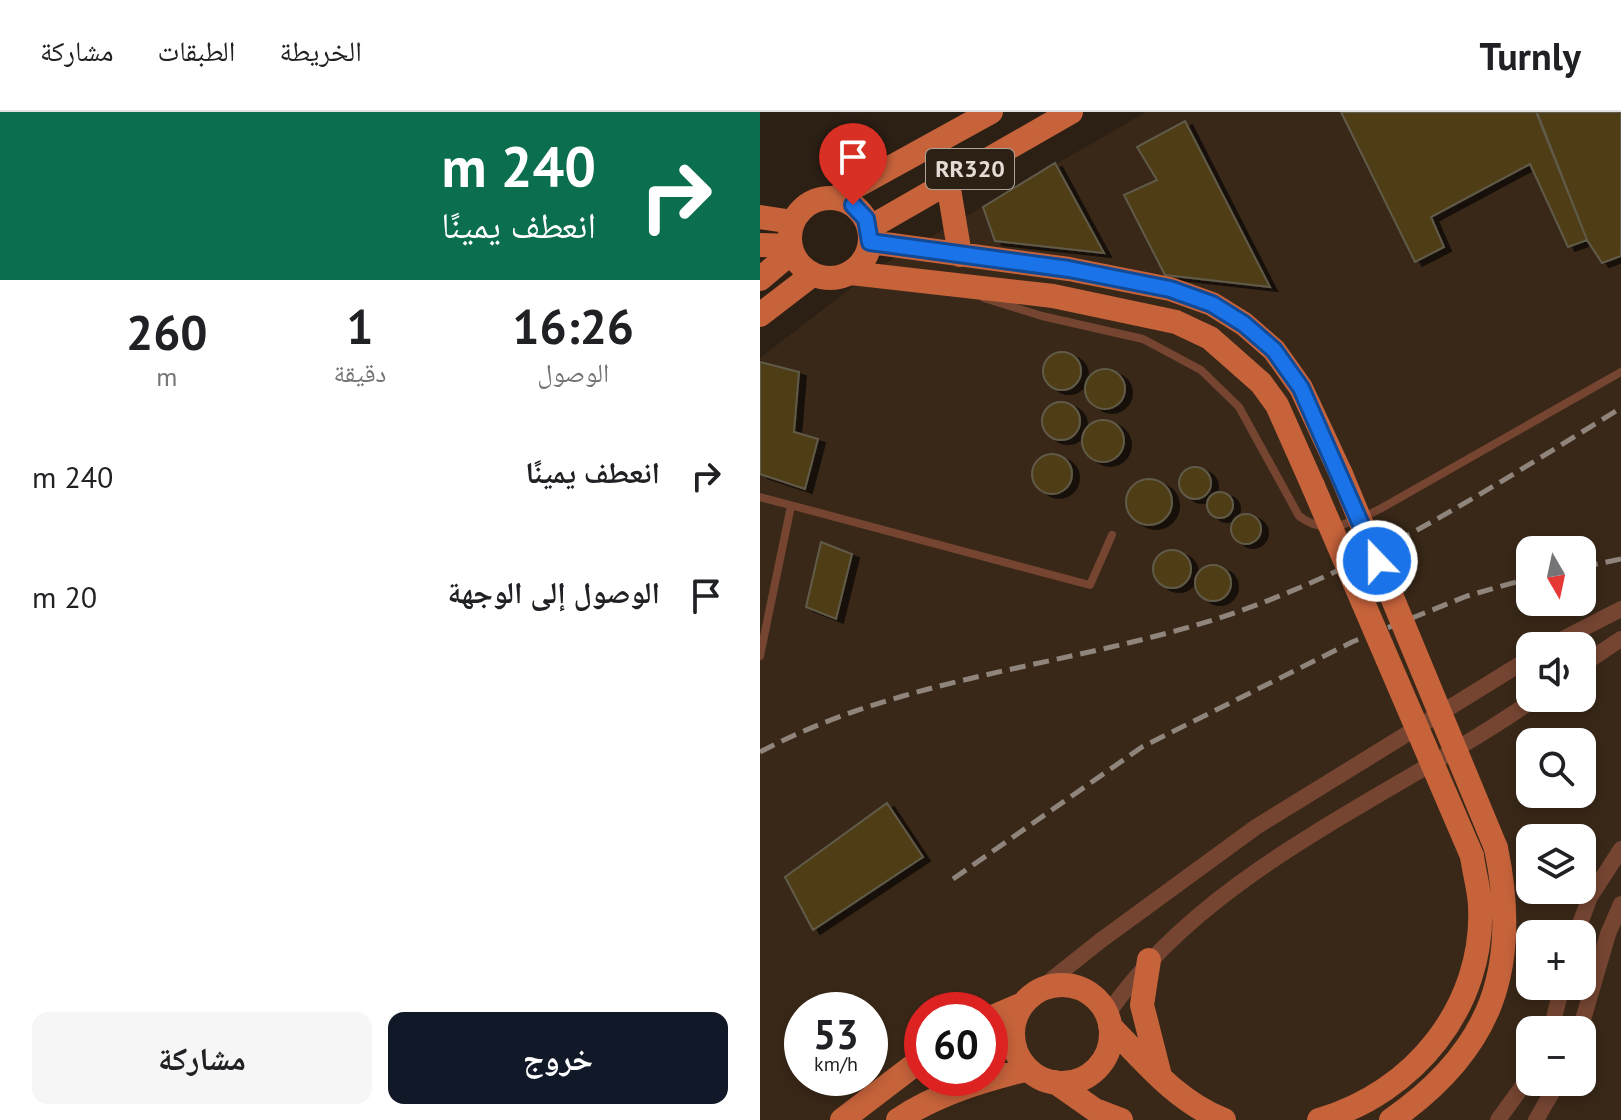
<!DOCTYPE html>
<html lang="ar">
<head>
<meta charset="utf-8">
<style>
	:root { --surface:#fff; --page:#f6f6f6; --text:#202124; --muted:#757577; --line:#e0e0e0; --accent:#111827 }
	body { margin:0; font-family:"PT Sans","Noto Naskh Arabic",sans-serif; background:var(--page); color:var(--text); direction:rtl; height:100vh; display:flex; flex-direction:column; font-size:30px; white-space:nowrap }
	* { box-sizing:border-box; margin:0 }
	p { font-size:26px; color:var(--muted) }
	.icon { flex:none; width:44px; height:44px; fill:none; stroke:currentColor; stroke-width:2; stroke-linecap:round; stroke-linejoin:round }
	.map { position:relative; flex:1; overflow:hidden; direction:ltr }
	.sheet { display:flex; flex-direction:column; background:var(--surface); width:760px }
	.sheet>* { flex:none }
	.hud { background:#0b6e4f; color:#fff; overflow:hidden }
	.needle { width:52px; rotate:171deg }
	.buttons { position:absolute; left:756px; top:424px; display:grid; gap:16px }
	.buttons a { display:grid; place-items:center; width:80px; height:80px; border-radius:16px; background:var(--surface); box-shadow:0 4px 12px #0003; font-size:40px }
	.speed { position:absolute; left:24px; top:880px; display:flex; gap:16px; font-size:40px; font-weight:700; text-align:center }
	.speed>* { display:grid; place-content:center; width:104px; height:104px; border-radius:50%; background:var(--surface); box-shadow:0 4px 12px #0003; line-height:1 }
	.speed small { font-size:20px; font-weight:400 }
	.speed .limit { border:12px solid #d22; background:#fff; color:#111 }
	.pin { position:absolute; display:grid; place-items:center; width:68px; height:68px; color:#fff; margin:-82px -34px; border-radius:50% 50% 50% 0; rotate:-45deg; box-shadow:0 0 8px #0007 }
	.pin .icon { rotate:45deg }
	.me { position:absolute; width:88px; margin:-44px; rotate:338deg; stroke-linejoin:round; filter:drop-shadow(0 0 6px #0008) }
	.turn { display:flex; align-items:center; gap:28px; height:168px; padding:0 32px; font-size:36px }
	.turn .icon { width:104px; height:104px; stroke-width:2.5 }
	.turn b { display:block; font-size:56px; line-height:68px }
	.eta { display:flex; justify-content:space-evenly; align-items:center; height:136px; text-align:center }
	.eta b { font-size:48px; font-weight:800; line-height:56px }
	.cta { display:flex; gap:16px; margin-top:auto; padding:16px 32px }
	.cta a { flex:1; height:92px; border-radius:16px; background:var(--accent); color:#fff; font-size:32px; font-weight:800; line-height:92px; text-align:center }
	.cta a+a { background:var(--page); color:var(--text) }
	ul { padding:0; list-style:none }
	li { display:flex; align-items:center; gap:24px; height:120px; padding:0 32px }
	li div { flex:1 }
	li b { display:block; font-size:30px }
	li em { font-style:normal }
	header { display:flex; align-items:center; gap:48px; box-sizing:border-box; height:112px; padding:0 40px; background:var(--surface); border-bottom:2px solid var(--line) }
	header strong { font-size:38px }
	nav { display:flex; gap:44px; margin-inline-start:auto; font-size:28px }
	main { display:flex; flex:1; min-height:0 }
	.map>svg:first-child { display:block }
	.built { fill:#392818; fill-rule:evenodd }
	.building { fill:#4f3e16; stroke:#615a4a; stroke-width:2; filter:url(#shadow) }
	.lines { fill:none; stroke-linecap:round; stroke-linejoin:round }
	.service { stroke:#754532; stroke-width:8 }
	.minor { stroke:#754532; stroke-width:16 }
	.primary { stroke:#c6633b; stroke-width:24 }
	.rail { stroke:#8f857c; stroke-width:5; stroke-dasharray:16 8; stroke-linecap:butt }
	.primary-bridge { stroke:#c6633b; stroke-width:24 }
	.route-casing { stroke:#114b97; stroke-width:20 }
	.route { stroke:#1a73e8; stroke-width:14 }
	.labels { text-anchor:middle; stroke-width:8; stroke-linejoin:round; paint-order:stroke }
	.shield { fill:#2c2015; stroke:#aea49b; stroke-width:2 }
	.shield-label { font-size:24px; font-weight:bold; fill:#e5dcd5 }
</style>
</head>
<body>
<header>
<strong>Turnly</strong>
<nav><a>الخريطة</a><a>الطبقات</a><a>مشاركة</a></nav>
</header>
<main>
<div class="map">
<svg width="861" height="1008" viewBox="0 0 861 1008">
	<defs>
		<filter id="shadow"><feDropShadow dx="7" dy="4" stdDeviation="0" flood-color="#0009"/></filter>
	</defs>
	<rect width="100%" height="100%" fill="#2c2015"/>
	<!-- built -->
	<path class="built" d="M386 0H861V1008H0V246L117 156ZM770 438H822V490H770ZM770 534H822V586H770ZM770 630H822V682H770ZM770 726H822V778H770ZM770 822H822V874H770ZM42 898H110V966H42ZM162 898H230V966H162ZM770 918H822V970H770Z"/>
	<!-- building -->
	<path class="building" d="M581 0H776L827 128 808 135 770 52 671 105 684 135 655 150Z
		M777 0H861V144L842 151 827 128Z
		M425 9 510 175 405 163 364 83 397 68 377 35Z
		M295 51 344 141 235 129 223 95Z
		M283 259a19 19 0 1 1 38 0a19 19 0 1 1-38 0Z
		M0 250 39 260 34 320 58 327 45 377 0 362Z
		M325 277a20 20 0 1 1 40 0a20 20 0 1 1-40 0Z
		M282 309a19 19 0 1 1 38 0a19 19 0 1 1-38 0Z
		M322 329a21 21 0 1 1 42 0a21 21 0 1 1-42 0Z
		M272 362a20 20 0 1 1 40 0a20 20 0 1 1-40 0Z
		M419 371a16 16 0 1 1 32 0a16 16 0 1 1-32 0Z
		M366 390a23 23 0 1 1 46 0a23 23 0 1 1-46 0Z
		M447 393a13 13 0 1 1 26 0a13 13 0 1 1-26 0Z
		M471 417a15 15 0 1 1 30 0a15 15 0 1 1-30 0Z
		M61 430 92 442 76 507 46 495Z
		M393 457a19 19 0 1 1 38 0a19 19 0 1 1-38 0Z
		M435 471a18 18 0 1 1 36 0a18 18 0 1 1-36 0Z
		M127 691 163 745 53 818 25 765Z"/>
	<g class="lines">
		<!-- service -->
		<path class="service" d="M224 186 282 204 383 227 441 258 479 295 539 404C566 425 593 410 620 397L861 260
			M0 385 330 473 352 423
			M0 544 31 394"/>
		<!-- minor -->
		<path class="minor" d="M789 534 861 497
			M822 553 861 527
			M816 822 830 785 861 737
			M276 880 340 829 496 715 770 546
			M347 903C446 757 634 685 776 586
			M791 918 802 874
			M820 918 848 822 861 792
			M738 1008 770 964
			M776 1008 798 970"/>
		<!-- primary -->
		<path class="primary" d="M188 71 200 143
			M30 126a40 40 0 1 1 80 0a40 40 0 1 1-80 0Z
			M75 86 231 0
			M0 105 33 110
			M109 116 311 0
			M110 130 309 157 410 177 452 192 484 212 514 238 541 276 581 362
			M0 133 30 134
			M91 161 293 184 416 210 450 226 501 271 517 293 553 374
			M0 167 32 140
			M0 203 52 163
			M389 848 382 893 399 960
			M253 922a49 49 0 1 1 98 0a49 49 0 1 1-98 0Z
			M230 906 263 892
			M350 914C384 949 417 990 464 1008
			M295 970 335 998 361 1008
			M82 1008 162 947
			M138 1008C176 982 224 968 268 957
			M559 1008C654 981 725 894 720 793 719 776 714 760 712 744
			M631 1008C732 938 761 856 736 736"/>
		<!-- rail -->
		<path class="rail" d="M822 455 861 447
			M0 640C142 565 302 555 453 508 601 461 729 377 861 296
			M193 767 382 635 592 530 707 484 770 466"/>
		<!-- primary-bridge -->
		<path class="primary-bridge" d="M581 362 736 736
			M553 374 712 744"/>
	</g>
	<g class="lines">
		<defs>
			<path id="route" d="M93 93 106 107 110 130 309 157 410 177 452 192 484 212 514 238 541 276 617 449"/>
		</defs>
		<!-- route casing -->
		<use href="#route" class="route-casing"/>
		<!-- route -->
		<use href="#route" class="route"/>
	</g>
	<g class="labels">
		<!-- shield labels -->
		<rect class="shield" x="166" y="37" width="88" height="40" rx="6"/>
		<g class="shield-label">
			<text x="210" y="65">RR320</text>
		</g>
	</g>
</svg>
<div class="buttons">
<a><svg class="needle" viewBox="-14 -14 28 28"><path d="M0-13l5 13h-10z" fill="#e53935"/><path d="M0 13l5-13h-10z" fill="#757577"/></svg></a>
<a><svg class="icon" aria-label="sound" viewBox="0 0 24 24"><path d="M4 9h4l5-4v14l-5-4H4zM17 9q2 3 0 6"/></svg></a>
<a><svg class="icon" aria-label="search" viewBox="0 0 24 24"><circle cx="10" cy="10" r="6"/><path d="M15 15l6 6"/></svg></a>
<a><svg class="icon" aria-label="layers" viewBox="0 0 24 24"><path d="M12 4l9 5-9 5-9-5zM3 14l9 5 9-5"/></svg></a>
<a>+</a>
<a>−</a>
</div>
<div class="speed"><div>53<small>km/h</small></div><div class="limit">60</div></div>
<div class="pin" style="left:93px;top:93px;background:#d93025"><svg class="icon" aria-label="arrive" viewBox="0 0 24 24"><path d="M6 21V4h12l-3 4 3 4H6"/></svg></div>
<svg class="me" style="left:617px;top:449px" viewBox="-20 -20 40 40"><circle r="17" fill="#1a73e8" stroke="#fff" stroke-width="3"/><path d="M0-11L8 9 0 5-8 9z" fill="#fff"/></svg>
</div>
<section class="sheet">
<div class="hud">
<div class="turn"><svg class="icon" aria-label="right" viewBox="0 0 24 24"><path d="M7 20v-9h11M14 6l5 5-5 5"/></svg><div><b>240 m</b>انعطف يمينًا</div></div>
</div>
<div class="eta">
<div><b>16:26</b><p>الوصول</p></div>
<div><b>1</b><p>دقيقة</p></div>
<div><b>260</b><p>m</p></div>
</div>
<ul>
<li><svg class="icon" aria-label="right" viewBox="0 0 24 24"><path d="M7 20v-9h11M14 6l5 5-5 5"/></svg><div><b>انعطف يمينًا</b></div><em>240 m</em></li>
<li><svg class="icon" aria-label="arrive" viewBox="0 0 24 24"><path d="M6 21V4h12l-3 4 3 4H6"/></svg><div><b>الوصول إلى الوجهة</b></div><em>20 m</em></li>
</ul>
<div class="cta"><a>خروج</a><a>مشاركة</a></div>
</section>
</main>
</body>
</html>
